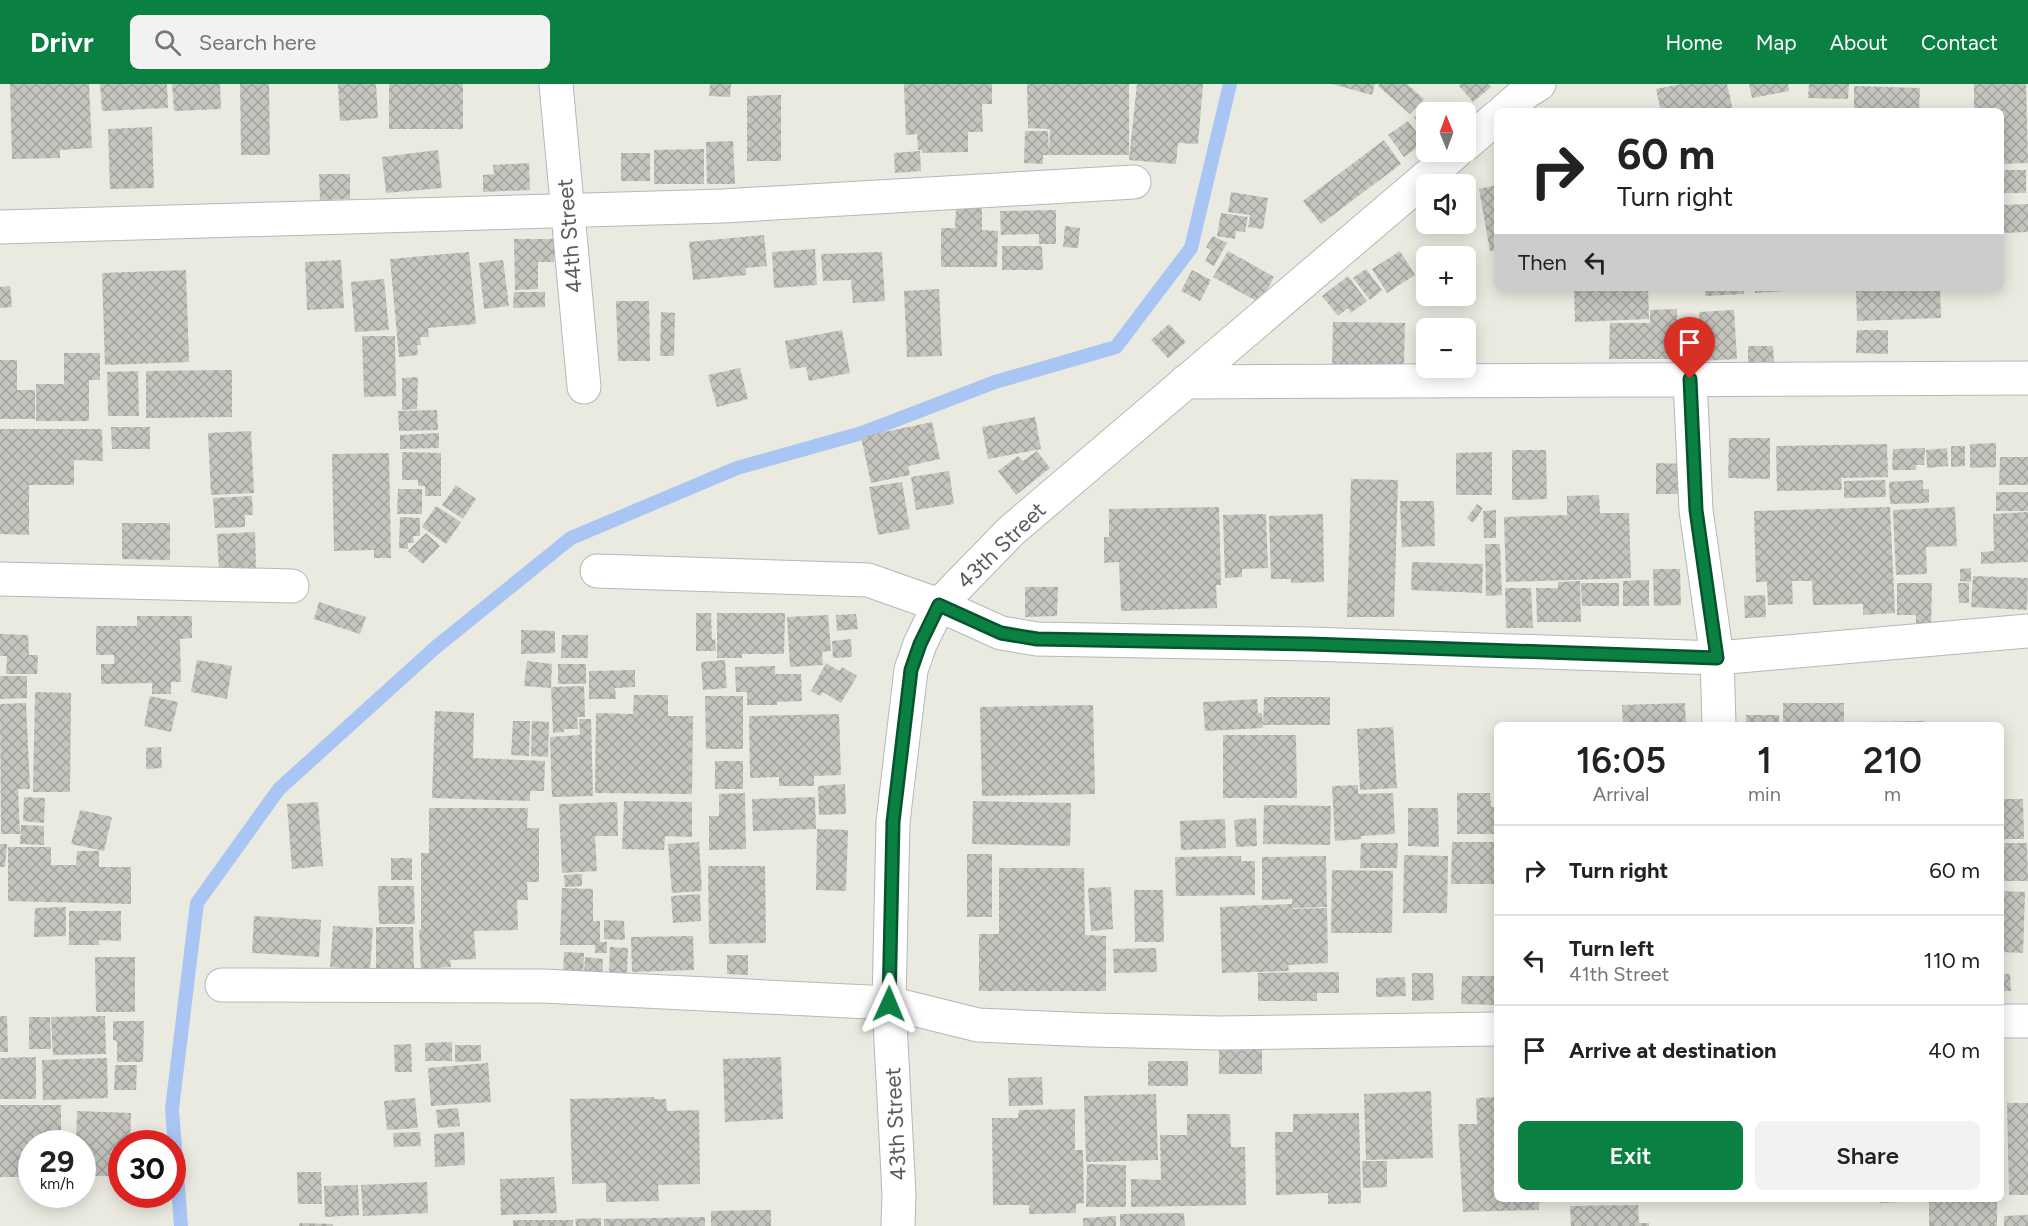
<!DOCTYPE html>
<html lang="en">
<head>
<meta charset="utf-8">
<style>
	:root { --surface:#fff; --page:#f2f2f2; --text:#222; --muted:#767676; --line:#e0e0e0; --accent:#0b8043 }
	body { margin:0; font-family:Figtree,sans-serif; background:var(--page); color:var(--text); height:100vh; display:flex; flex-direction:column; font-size:22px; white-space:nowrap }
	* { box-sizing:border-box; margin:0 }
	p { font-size:20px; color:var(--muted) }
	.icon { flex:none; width:33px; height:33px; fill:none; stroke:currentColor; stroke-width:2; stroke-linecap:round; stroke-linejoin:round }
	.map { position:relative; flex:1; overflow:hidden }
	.side { position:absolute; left:1494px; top:638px; width:510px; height:480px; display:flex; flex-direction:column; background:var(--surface); border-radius:9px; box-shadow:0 3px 15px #0003 }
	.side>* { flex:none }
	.top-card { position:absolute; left:1494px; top:24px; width:510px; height:183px; border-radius:9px; box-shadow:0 3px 15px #0003; background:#fff; color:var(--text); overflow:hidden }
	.needle { width:39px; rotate:359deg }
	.tools { position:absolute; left:1416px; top:18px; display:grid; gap:12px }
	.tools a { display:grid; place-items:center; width:60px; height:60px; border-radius:9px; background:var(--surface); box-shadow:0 3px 15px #0003; font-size:30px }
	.speed { position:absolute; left:18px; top:1046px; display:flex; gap:12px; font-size:30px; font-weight:700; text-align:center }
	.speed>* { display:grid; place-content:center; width:78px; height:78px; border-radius:50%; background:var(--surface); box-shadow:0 3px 15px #0003; line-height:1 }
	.speed small { font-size:15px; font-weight:400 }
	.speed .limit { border:9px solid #d22; background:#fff; color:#111 }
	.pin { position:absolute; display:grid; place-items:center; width:51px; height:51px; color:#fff; margin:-62px -26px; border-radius:50% 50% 50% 0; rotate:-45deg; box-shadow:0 0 6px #0007 }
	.pin .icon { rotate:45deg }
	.me { position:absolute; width:66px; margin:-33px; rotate:1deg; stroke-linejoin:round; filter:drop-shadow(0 0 4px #0008) }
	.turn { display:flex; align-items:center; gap:21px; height:126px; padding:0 24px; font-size:27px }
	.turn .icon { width:78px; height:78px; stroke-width:2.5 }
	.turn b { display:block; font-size:42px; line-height:51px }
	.then { display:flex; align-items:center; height:57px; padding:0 24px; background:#0003; gap:12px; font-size:22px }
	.eta { display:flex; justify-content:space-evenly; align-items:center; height:102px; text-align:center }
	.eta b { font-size:36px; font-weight:600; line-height:42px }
	.button { display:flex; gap:12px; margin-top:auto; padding:12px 24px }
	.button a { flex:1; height:69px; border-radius:9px; background:var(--accent); color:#fff; font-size:24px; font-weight:600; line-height:69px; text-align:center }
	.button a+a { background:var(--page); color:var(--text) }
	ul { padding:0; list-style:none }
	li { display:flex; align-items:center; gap:18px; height:90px; padding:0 24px; border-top:2px solid var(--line) }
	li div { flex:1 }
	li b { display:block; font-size:22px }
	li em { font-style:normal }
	header { display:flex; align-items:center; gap:36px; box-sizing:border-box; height:84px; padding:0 30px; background:var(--accent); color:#fff }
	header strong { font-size:28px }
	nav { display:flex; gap:33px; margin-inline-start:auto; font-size:21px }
	.search { width:420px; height:54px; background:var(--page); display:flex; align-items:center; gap:15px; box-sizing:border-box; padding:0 21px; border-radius:9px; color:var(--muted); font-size:22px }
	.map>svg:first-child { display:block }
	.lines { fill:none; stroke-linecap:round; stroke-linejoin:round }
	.stream { stroke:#a8c5f4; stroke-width:14 }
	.building { fill:url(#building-cross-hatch) }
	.street-casing { stroke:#b6b7bc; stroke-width:35 }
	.street { stroke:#fff; stroke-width:33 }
	.route-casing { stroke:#07532c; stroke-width:15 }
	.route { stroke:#0b8043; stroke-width:10 }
	.labels { text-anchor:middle; stroke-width:4.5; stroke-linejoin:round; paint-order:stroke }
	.street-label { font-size:22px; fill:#5a5b60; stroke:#fff }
</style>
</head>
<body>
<header>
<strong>Drivr</strong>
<div class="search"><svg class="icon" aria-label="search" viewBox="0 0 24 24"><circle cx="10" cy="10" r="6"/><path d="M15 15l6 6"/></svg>Search here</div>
<nav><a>Home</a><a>Map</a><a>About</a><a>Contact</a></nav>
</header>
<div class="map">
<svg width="2028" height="1142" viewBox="0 0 2028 1142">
	<defs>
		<pattern id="building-cross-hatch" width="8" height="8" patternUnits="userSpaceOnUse" patternTransform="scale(1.5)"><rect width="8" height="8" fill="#c6c4be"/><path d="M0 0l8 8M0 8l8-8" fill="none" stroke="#a4a29e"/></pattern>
	</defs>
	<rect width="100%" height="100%" fill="#eaeae1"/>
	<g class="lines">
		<!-- stream -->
		<path class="stream" d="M181 1142 172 1025 197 819 279 705 436 563 571 454 737 384 862 349 995 298 1116 263 1191 164 1230 0"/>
	</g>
	<!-- building -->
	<path class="building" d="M10 0H89L92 64 60 66V74L12 75Z
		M100 0H167L168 24 102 27Z
		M172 0H220L221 25 174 27Z
		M240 0H269L270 71H241Z
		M338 0H376L378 34 340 37Z
		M389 0H463V45H389Z
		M710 0H731L730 13 709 12Z
		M904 0H992V20H982L983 48H968V68L922 69V66H918L917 50 906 51Z
		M1027 0H1129V71H1049L1050 45 1028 44Z
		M1137 0H1203L1198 60 1178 59 1176 80 1129 76Z
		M1332 0H1375L1372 11Z
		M1380 0H1407L1424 15 1410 30 1378 2Z
		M1460 0H1488L1491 3 1473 18 1459 2Z
		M1681 0H1727L1733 27H1661L1656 5Z
		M1749 0H1788L1789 7 1752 14Z
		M1809 0H1849L1848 15 1808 14Z
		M1974 0H2026L2028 79 2001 80V27H1974Z
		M1854 2 1920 4 1919 27H1854Z
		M781 11V77H747V12Z
		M1428 18 1439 28H1426V41L1424 43 1414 34Z
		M1408 37 1424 58 1404 73 1388 51Z
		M152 43 154 104 110 105 108 45Z
		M1025 47H1048L1049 71H1043V80L1024 79Z
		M1384 56 1401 80 1321 140 1303 117Z
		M733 57 735 100H707L706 58Z
		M704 65V100H654V66Z
		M438 66 442 104 386 109 382 73Z
		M920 67 921 87 895 89 894 69Z
		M621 69H650V97H621Z
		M529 79 530 106 483 108V91L494 90 493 81Z
		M2001 86H2026V109H2001Z
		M319 90H350V115L320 116Z
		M1497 101V166L1490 167 1479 105Z
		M1231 108 1268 114 1263 145 1248 143 1250 131 1228 128Z
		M2028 120V148L2001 149V121Z
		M956 124H982V146L998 147 997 183H941V144H955Z
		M1056 126V160H1039V150L1001 151 1000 127Z
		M1221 129 1248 133 1245 148 1236 147 1235 155 1217 152Z
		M1065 142 1080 144 1078 164 1063 163Z
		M764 151 767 182 746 184V191L693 196 689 158Z
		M1213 152 1227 159 1214 182 1205 177 1211 166 1206 163Z
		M514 155H554V178H538V205L515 206Z
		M1002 162H1042L1043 186H1002Z
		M815 165 817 201 774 204 772 168Z
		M1228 167 1274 193 1260 219 1213 193Z
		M1400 167 1415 191 1387 209 1372 185Z
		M469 168 476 240 428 244 429 253H420L421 261H417L418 271 399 273 390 175Z
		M882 168 885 217 853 219 851 196 823 197 821 170Z
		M341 176 344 224 307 226 305 178Z
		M503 176 509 222 484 225 479 179Z
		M1366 185 1382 206 1370 216 1353 194Z
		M186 186 189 278 105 281 102 189Z
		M1192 186 1211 196 1200 217 1181 207Z
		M1348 192 1367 217 1351 229 1348 224 1338 232 1322 212Z
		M384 195 389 246 355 248 351 198Z
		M10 202 12 223 0 224V203Z
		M1574 204H1648L1649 235 1575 238Z
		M1705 204H1744V210L1705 212Z
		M1754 204H1787V207L1755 209Z
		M1856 204H1940L1941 234 1857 237Z
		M939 205 942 272 907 273 904 207Z
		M514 208H545V223L513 224Z
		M616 217H649L650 277H618Z
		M1677 225 1678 275H1609L1610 239H1650V226Z
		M1734 226 1737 275 1702 277 1699 228Z
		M661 228 675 229 674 272H660Z
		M1333 238 1405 239 1404 285 1332 284Z
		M1169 240 1186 258 1168 274 1151 256Z
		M842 246 850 289 809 297 806 283 790 285 785 257Z
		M1857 246H1888V270L1856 269Z
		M362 252H395L396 312 364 313Z
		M1748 262H1773L1774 278H1748Z
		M64 269H100V296H89V337H36V300H64Z
		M0 276H17V306H35V335H0Z
		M740 284 748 315 717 323 708 291Z
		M232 286V333L146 334V287Z
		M138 287 139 332H108L107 288Z
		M418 293 417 325 402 326V294Z
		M437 326 438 346 399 347 398 327Z
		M1035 333 1041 365 988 375 982 343Z
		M932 338 940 375 908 382 910 391 871 399 861 353Z
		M111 343H150V365H112Z
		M0 345H102L103 377 74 376V401H29V451L0 450Z
		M251 347 254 409 211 411 208 349Z
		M439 349V364L400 365V351Z
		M1729 354H1770V395L1728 394Z
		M1996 359V383L1970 384V360Z
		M1887 360 1888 393 1841 394 1842 406 1777 407 1776 362Z
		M1951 362H1965V382L1951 383Z
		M1925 364 1924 381H1916V386H1892L1893 365Z
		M1947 364 1948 382 1927 384 1926 366Z
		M1512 366H1546L1547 415 1512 416Z
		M1037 367 1050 384 1016 411 998 387 1018 372 1023 377Z
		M402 368 441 369V412H425V402H418V396H402Z
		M1492 368V411H1456V369Z
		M389 369 391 474H374V466L334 467 332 370Z
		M2000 373H2028V401H1999Z
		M1656 379 1686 380 1687 410H1656Z
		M949 387 954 420 916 426 911 393Z
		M1351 395 1398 396 1394 533H1347Z
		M1885 396 1886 413 1844 414V397Z
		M1923 396V405H1929V419L1890 420 1889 398Z
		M902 398 910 445 878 451 869 403Z
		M456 401 476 415 463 435 442 421Z
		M398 405H422V430H397Z
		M1996 408H2028V427H1996Z
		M1599 411 1600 429H1629L1631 494 1506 498 1504 433 1567 431V412Z
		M252 412 253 431H245V443L215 444 213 414Z
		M1400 417H1434L1435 462 1402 463Z
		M1477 420 1483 424 1473 439 1467 434Z
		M436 422 461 438 446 460 422 443Z
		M1219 423 1221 501H1216L1217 524 1121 527 1119 478 1104 479V453H1109V425Z
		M1890 423 1895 529 1863 531V520L1813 521 1812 497H1792L1793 520 1768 521 1767 498H1756L1754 427Z
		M1955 423 1957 462 1926 463 1927 490 1896 491 1893 426Z
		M1496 426V454H1484L1483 427Z
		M2028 428V478L1981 480V468L1994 467 1993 430Z
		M1266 430 1268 484 1242 485V493L1225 494 1223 431Z
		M1323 430 1324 498 1291 499V495H1271L1269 432Z
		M400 433 420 434V452H413L414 459H408V465L399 464Z
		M122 439H170V476L122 475Z
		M255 448 256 485 219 486 217 450Z
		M426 449 440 462 423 480 408 467Z
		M1485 460H1500L1502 511 1486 512Z
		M1412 478 1483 480 1482 509 1411 506Z
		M1971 484V498L1960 497V485Z
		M1653 485H1680L1681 521 1654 522Z
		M1973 492 2028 494 2027 526 1971 523Z
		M1649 496V522H1623V497Z
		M1580 497 1581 538H1537L1536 504H1558V498Z
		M1581 499H1619V522H1582Z
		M1897 499H1932L1931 547 1916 546V531H1897Z
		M1958 499H1969V519H1959Z
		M1025 503H1058L1057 532 1025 533Z
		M1505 504H1531L1533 544H1506Z
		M1765 511 1766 533 1745 534 1744 512Z
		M319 518 366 533 360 550 314 535Z
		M696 529H711L712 556 715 555 716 567H696Z
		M717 529H785L784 570H742V574H717Z
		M856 530 858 545 837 547 836 531Z
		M828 531 831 567 822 568 823 581 790 583 787 533Z
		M137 532H192V554L180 555 181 598H171V610H152V599L101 600V580H114V571H96V542H137Z
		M521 546 555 547V569L521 570Z
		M0 550 28 551 29 571H38L37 590H6L7 572H0Z
		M562 551H588V574H561Z
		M851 555 852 573 833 574 832 557Z
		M197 576 232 582 227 615 191 608Z
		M725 576 727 604 703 606 701 578Z
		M527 577 552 580 551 604 524 602Z
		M826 579 839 587 842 583 857 592 841 619 823 608 820 612 811 607Z
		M558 580H586V600H558Z
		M775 582V590H801L802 617 777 618V621H747V608H736L735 583Z
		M635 586V603L615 604 616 615H589V587Z
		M0 592H27V614L0 615Z
		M584 602 585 633H577L578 645H564V648L553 649 551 603Z
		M35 608 71 609 70 708H33Z
		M634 611H668V632H693L692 710 595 709 596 629 633 630Z
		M150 612 178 618 171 648 144 642Z
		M705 612H743V665H706Z
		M1264 613H1330V641H1263Z
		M1257 615 1258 629H1262L1263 644 1205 647 1203 618Z
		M26 619 30 705H18L20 750H1L0 620Z
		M1685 619 1686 640H1623L1622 621Z
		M1783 619H1844V640H1783Z
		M1093 621 1095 710 982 712 980 623Z
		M435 627 474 629 473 674 545 677 544 707H530V717L432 714Z
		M839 630 841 691 814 692V702H779V693L750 694 749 632Z
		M1746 631H1779V640H1746Z
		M579 635H591L593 712 552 713 550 653 580 651Z
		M513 637H530L529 672 511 671Z
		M532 637 549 638 548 673 531 672Z
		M1924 637V640H1856V638Z
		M1393 643 1397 704 1360 706 1357 645Z
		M1223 651H1296L1297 714H1223Z
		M161 663 162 684 146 685V664Z
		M715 677H743V705H715Z
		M845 700 846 730 819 731 818 702Z
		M1358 701V710L1393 709 1395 750 1361 752 1362 755 1335 757 1332 702Z
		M745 709 746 765 709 766V732H719V710Z
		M1457 709H1490L1491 723H1497V750H1457Z
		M24 713 45 714 44 739 23 737Z
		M815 713 816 745 753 747 752 715Z
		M2001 715H2023L2024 755H2001Z
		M624 717 692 718V753L665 752 664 766 622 765Z
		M973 717 1071 719 1070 762 972 760Z
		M318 718 323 782 292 785 287 720Z
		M617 718 618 752H595L597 787 562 789 559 720Z
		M1264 721 1331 722 1330 761 1263 760Z
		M429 724H528L527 744H539V798H527L528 816H517L518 846 474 847 476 875 450 876 451 883 421 885 419 846H421V769H429Z
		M1408 724H1438L1439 763 1408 762Z
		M80 726 112 733 104 767 71 760Z
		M1256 734 1257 762 1236 763 1234 736Z
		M1225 735 1226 764 1181 766 1180 737Z
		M21 741 44 742V761L20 760Z
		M817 745 848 746 846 807 816 806Z
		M699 758 702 807 672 809 668 760Z
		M1452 758H1497V800H1451Z
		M1361 759H1398L1397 784H1360Z
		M2001 759H2027L2028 797H2001Z
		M0 760H7L5 783H0Z
		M8 763H51V781H76L77 767H99V783H131V820L8 817Z
		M967 770H992V833H967Z
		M1404 771 1448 772 1447 829H1403Z
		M1241 772V777H1255V811L1176 812 1175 773Z
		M1326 772 1327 823 1292 824V825L1327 824 1328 879 1288 881 1289 887 1222 889 1220 823 1292 820V815L1262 816V773Z
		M391 774H412V796H391Z
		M708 782H765L766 859 709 860Z
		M999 784H1084L1085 851 1106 852V907H979V850H999Z
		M1332 786 1393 787 1392 849H1331Z
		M582 790V802L565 803 564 791Z
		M378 802H414L415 840H379Z
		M1111 803 1113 845 1091 847 1088 804Z
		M562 804 593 805V837H600V858H607V869H595V861H560Z
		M1134 806H1163L1164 858H1135Z
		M2001 807 2025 808 2023 869 2001 868Z
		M700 810 701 837 673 839 671 812Z
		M66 823V852L34 853 35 824Z
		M69 827H121V857L99 856V861H69Z
		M254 832 321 836 319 873 252 869Z
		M604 836 624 837 625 856 604 855Z
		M333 842 373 844 370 886 330 883Z
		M376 843H413L414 885H376Z
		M693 852 694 886 632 888 631 853Z
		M610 863 628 864 627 890 609 889Z
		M1156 864 1157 888 1114 889 1113 865Z
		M564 868 584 869 583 891 563 890Z
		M727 871H748V891L727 890Z
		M95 873H135V928H96Z
		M585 873 603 875 602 893 584 891Z
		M1339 888V909H1317V917H1258V889Z
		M1412 889H1433L1434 916 1412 917Z
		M2001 890H2010L2011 907H2001Z
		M1462 892H1497V921L1461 920Z
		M1405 893 1406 912 1376 913V894Z
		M0 932H7L8 968H0Z
		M105 932 106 970 53 971 51 933Z
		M29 933H50L51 965H29Z
		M113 937H144L143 978H117V957L113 956Z
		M452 958V977H425V959Z
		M411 960 412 988H395L394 961Z
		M455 961H481V977L455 978Z
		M1219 961H1262V990H1219Z
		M36 973V1015H0V974Z
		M781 973 783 1035 725 1038 723 975Z
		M107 974 108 1014 43 1016 42 976Z
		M1148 977H1188V1002H1148Z
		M488 979 491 1018 431 1022 428 984Z
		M115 981H137L136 1006H114Z
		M1042 993 1043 1021 1009 1022 1008 994Z
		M1431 1007 1433 1074 1366 1076 1364 1010Z
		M1156 1010 1158 1076 1086 1078 1084 1012Z
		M654 1013V1015H666L667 1027 699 1026 700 1100 658 1101 659 1117 606 1118V1099L572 1100 570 1015Z
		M1497 1013V1114H1539V1126L1463 1128 1458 1040H1477L1476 1014Z
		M415 1014 418 1044 387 1046 384 1017Z
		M2007 1019H2028V1111H2009Z
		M0 1021H61V1059H32V1093H0Z
		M458 1024 460 1042 438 1044 436 1026Z
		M1075 1025V1066H1083L1084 1119 1076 1120V1129L1029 1130V1121H993L992 1034H1018L1019 1026Z
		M77 1027 131 1029 130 1059H122V1083H109V1092H82V1059H76Z
		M1359 1029 1361 1119 1328 1120V1109L1276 1111 1275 1048H1293V1030Z
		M1187 1030H1230L1231 1063H1245L1246 1121 1131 1123V1095L1161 1096 1160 1051H1187Z
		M420 1048 421 1062 394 1063 393 1049Z
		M464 1048 465 1081 435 1083 434 1050Z
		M1362 1077H1387V1103L1363 1104Z
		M1087 1080 1126 1081V1123H1086Z
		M297 1088H321L322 1120H298Z
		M554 1093 557 1129 501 1131 500 1095Z
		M427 1098 428 1129 363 1132 361 1101Z
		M358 1101 359 1131 325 1133 324 1102Z
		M1631 1114H1682V1118H1631Z
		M1880 1114H1922V1117L1880 1119Z
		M1929 1114H1997V1142H1929Z
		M1638 1121 1639 1139H1649V1142H1571L1570 1122Z
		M771 1126V1142H711V1127Z
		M1184 1129 1185 1142H1120V1130Z
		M2028 1131V1142H2004V1132Z
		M1116 1132V1142H1083V1134Z
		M705 1133V1142H604V1135Z
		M601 1134V1142H576L575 1135Z
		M513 1136H573V1142H513Z
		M300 1139 333 1140V1142H299Z"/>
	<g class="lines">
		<defs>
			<path id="street" d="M556 0 584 303
				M1504 27 1526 8 1539 0
				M1466 60 1497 33
				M0 143 723 122 1134 98
				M1690 295 1696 426 1717 574 1719 640
				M1185 298 2028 294
				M597 487 868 496 939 521 1001 549 1037 555 1310 560 1717 574 2028 547
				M0 495 292 502
				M222 901 543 902 889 919 978 941 1092 946 1219 949 1497 945
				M2001 937H2028
				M898 1142 899 1110 889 919 893 738 911 586 920 560 939 521 1011 447 1456 68"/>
		</defs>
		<!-- street casing -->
		<use href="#street" class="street-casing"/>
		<!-- street -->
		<use href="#street" class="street"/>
	</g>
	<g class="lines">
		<defs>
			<path id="route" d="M889 920 893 738 911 586 920 560 939 521 1001 549 1037 555 1310 560 1717 574 1696 426 1690 295"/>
		</defs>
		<!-- route casing -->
		<use href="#route" class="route-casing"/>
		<!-- route -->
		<use href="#route" class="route"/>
	</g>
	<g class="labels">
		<!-- street labels -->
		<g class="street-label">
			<text transform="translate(569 152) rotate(-95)" y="8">44th Street</text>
			<text transform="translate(1001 461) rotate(-44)" y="8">43th Street</text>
			<text transform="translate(895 1040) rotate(-93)" y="8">43th Street</text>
		</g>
	</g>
</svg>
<div class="tools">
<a><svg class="needle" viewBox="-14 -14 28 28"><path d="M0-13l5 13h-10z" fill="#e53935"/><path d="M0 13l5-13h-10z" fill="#767676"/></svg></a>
<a><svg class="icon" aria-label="sound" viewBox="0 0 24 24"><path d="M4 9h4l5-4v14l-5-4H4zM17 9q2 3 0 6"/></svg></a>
<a>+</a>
<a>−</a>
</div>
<div class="speed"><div>29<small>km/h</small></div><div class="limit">30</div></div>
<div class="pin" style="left:1690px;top:295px;background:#d93025"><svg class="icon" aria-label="arrive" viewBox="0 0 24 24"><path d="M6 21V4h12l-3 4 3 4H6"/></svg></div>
<svg class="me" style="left:889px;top:920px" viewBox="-20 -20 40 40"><path d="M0-17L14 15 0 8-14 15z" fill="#0b8043" stroke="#fff" stroke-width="4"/></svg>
<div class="top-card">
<div class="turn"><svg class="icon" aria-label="right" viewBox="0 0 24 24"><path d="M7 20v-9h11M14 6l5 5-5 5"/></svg><div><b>60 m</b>Turn right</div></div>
<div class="then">Then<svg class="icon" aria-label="left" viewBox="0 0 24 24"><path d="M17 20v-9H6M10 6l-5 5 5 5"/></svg></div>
</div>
<section class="side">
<div class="eta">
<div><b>16:05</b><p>Arrival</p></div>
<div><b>1</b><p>min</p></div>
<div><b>210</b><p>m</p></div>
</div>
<ul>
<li><svg class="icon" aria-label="right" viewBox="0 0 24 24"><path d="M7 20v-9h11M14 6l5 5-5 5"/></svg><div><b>Turn right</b></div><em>60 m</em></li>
<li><svg class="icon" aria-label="left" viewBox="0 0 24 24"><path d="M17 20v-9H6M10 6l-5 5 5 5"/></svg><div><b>Turn left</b><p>41th Street</p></div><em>110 m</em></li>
<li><svg class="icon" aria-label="arrive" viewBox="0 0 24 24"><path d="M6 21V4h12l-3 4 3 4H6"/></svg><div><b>Arrive at destination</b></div><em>40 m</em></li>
</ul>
<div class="button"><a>Exit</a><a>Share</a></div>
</section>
</div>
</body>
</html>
